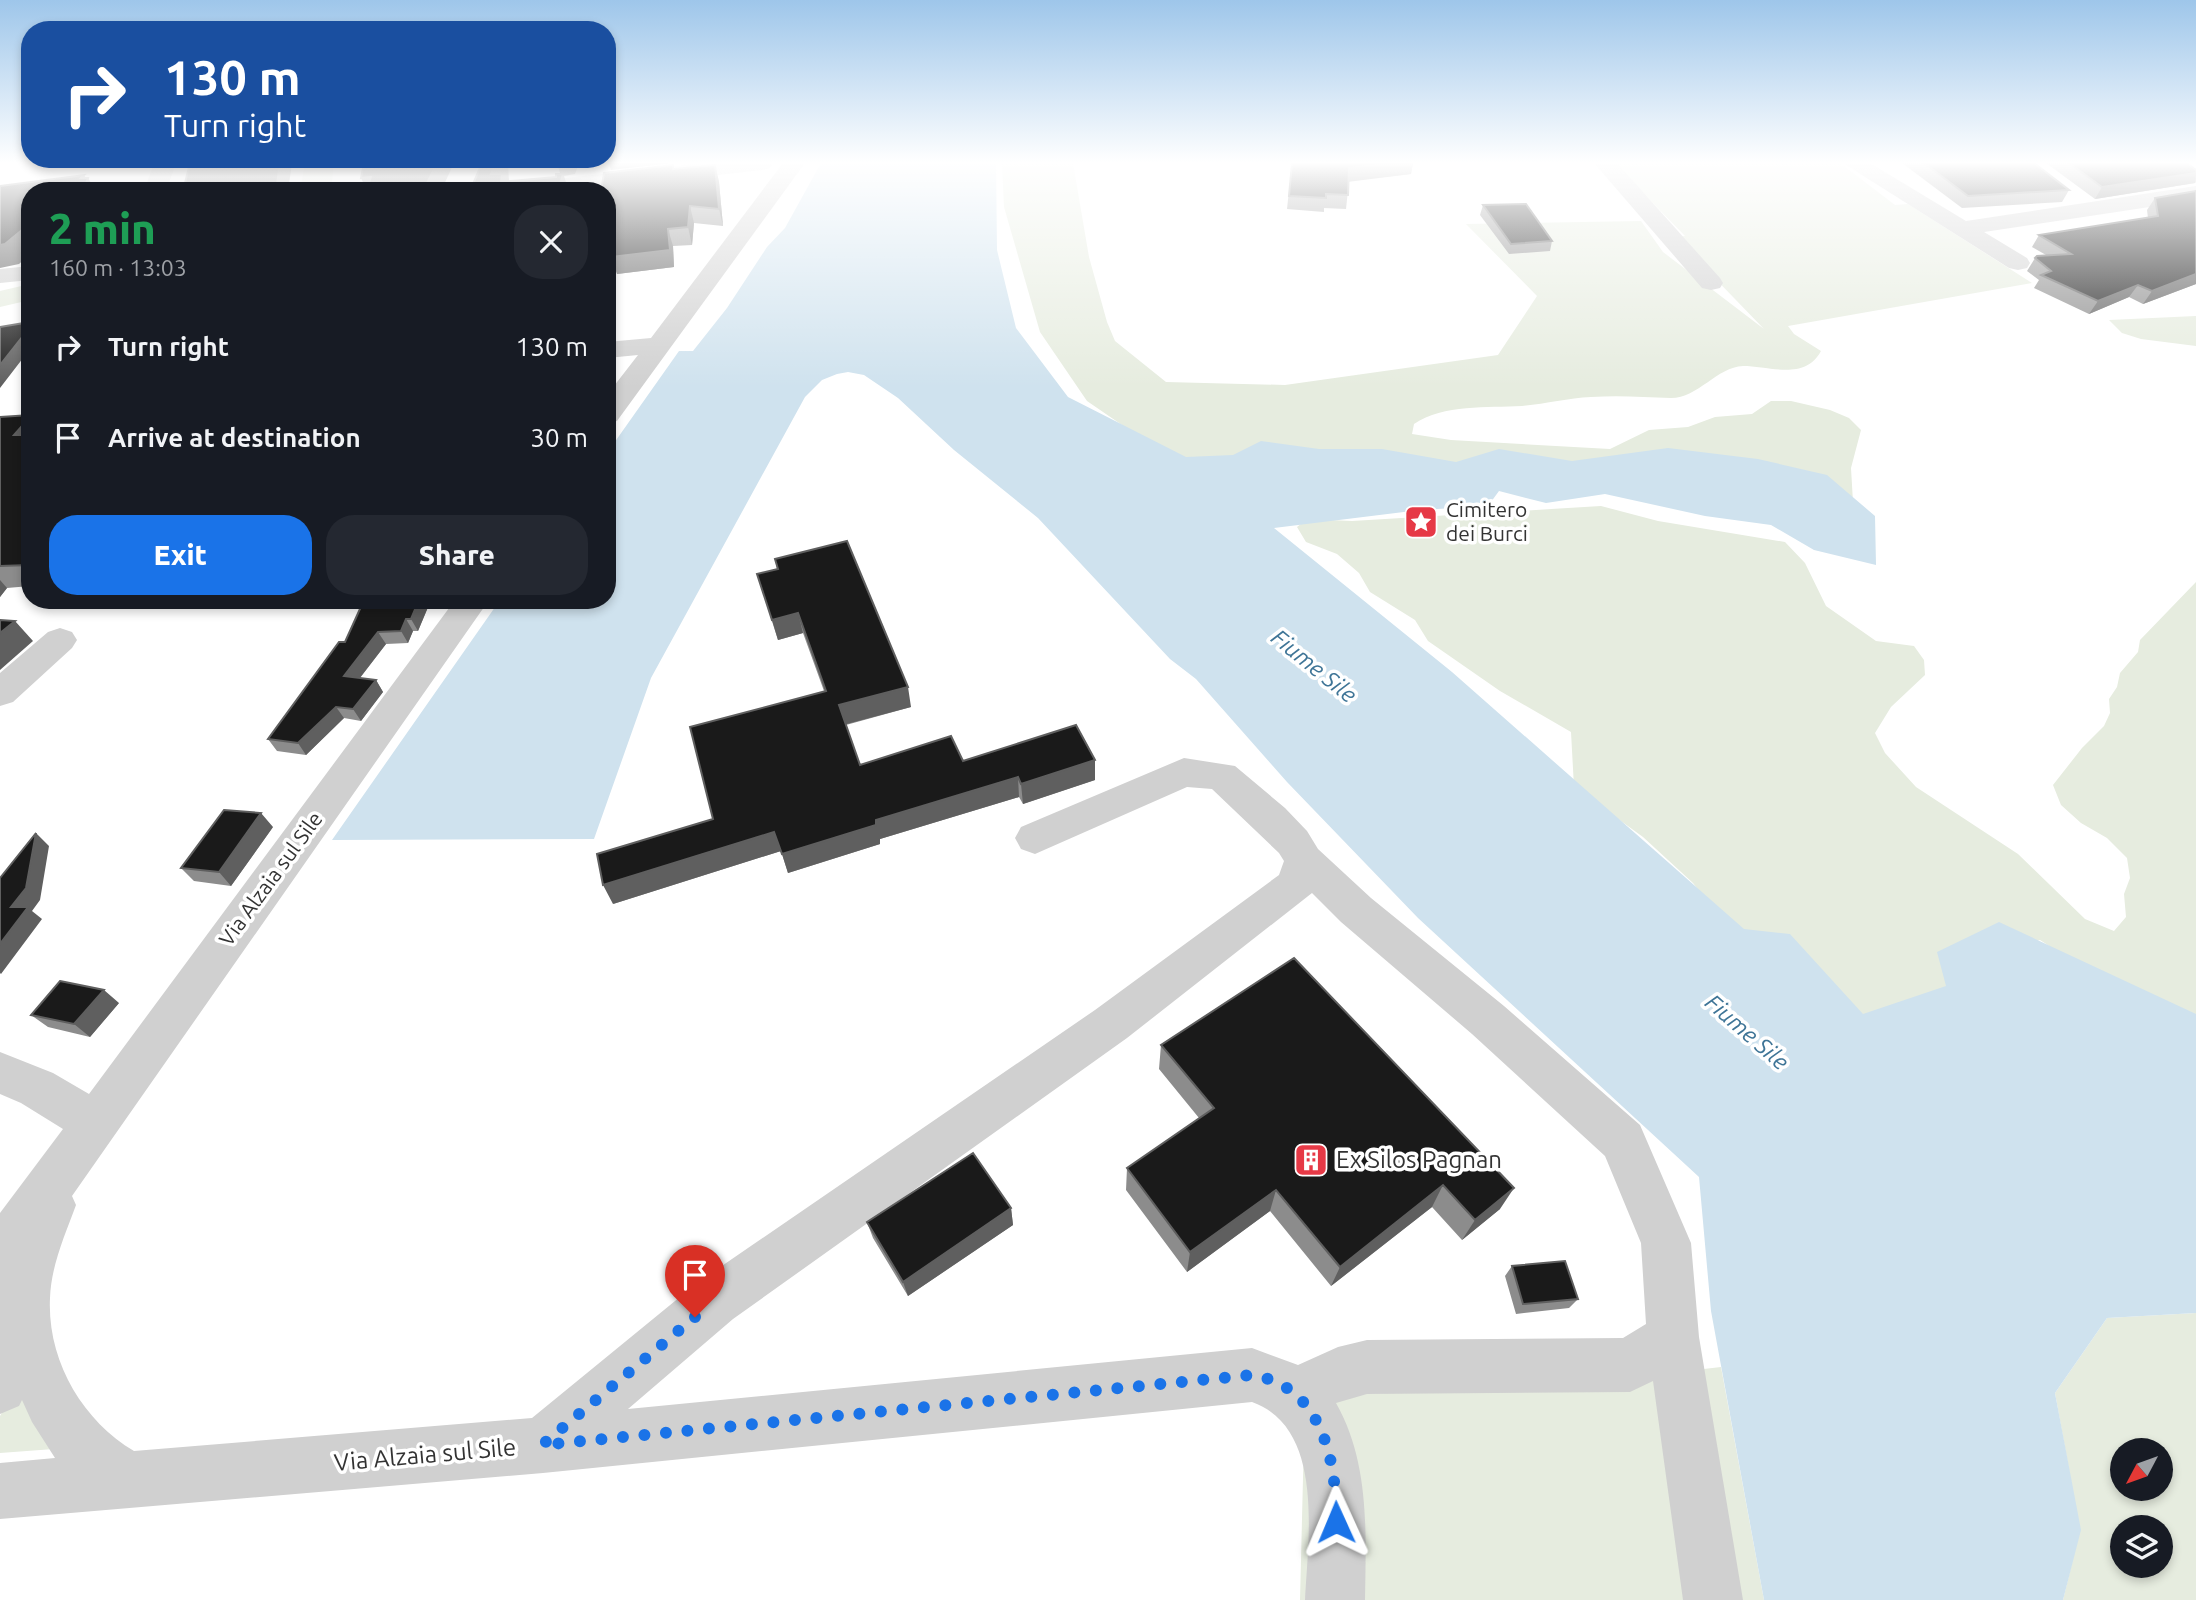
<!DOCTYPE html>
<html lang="en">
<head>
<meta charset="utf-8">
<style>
	:root { --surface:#171b24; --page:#242831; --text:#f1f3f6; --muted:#9ea1a6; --accent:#1a73e8 }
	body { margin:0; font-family:Ubuntu,sans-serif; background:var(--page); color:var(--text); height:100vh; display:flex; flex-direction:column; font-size:26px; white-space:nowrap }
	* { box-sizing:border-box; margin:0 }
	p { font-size:23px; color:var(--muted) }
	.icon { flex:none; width:38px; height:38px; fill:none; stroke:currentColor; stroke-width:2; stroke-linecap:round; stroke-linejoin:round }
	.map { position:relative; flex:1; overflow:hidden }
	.side { position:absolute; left:21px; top:182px; width:595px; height:427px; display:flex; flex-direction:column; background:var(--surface); border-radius:28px; box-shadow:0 4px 10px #0003 }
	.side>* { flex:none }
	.banner { position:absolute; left:21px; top:21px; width:595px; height:147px; border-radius:28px; box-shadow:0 4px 10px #0003; background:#1a4fa0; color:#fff; overflow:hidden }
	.needle { width:46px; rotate:229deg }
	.fabs { position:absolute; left:2110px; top:1438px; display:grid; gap:14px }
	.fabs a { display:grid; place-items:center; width:63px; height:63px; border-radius:50%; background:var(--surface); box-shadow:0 4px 10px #0003; font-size:35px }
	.pin { position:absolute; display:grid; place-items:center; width:60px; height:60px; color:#fff; margin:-72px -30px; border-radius:50% 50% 50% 0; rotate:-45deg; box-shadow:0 0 7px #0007 }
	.pin .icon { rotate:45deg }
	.me { position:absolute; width:77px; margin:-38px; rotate:359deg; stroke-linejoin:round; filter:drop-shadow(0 0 5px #0008) }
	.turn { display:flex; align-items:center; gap:24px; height:147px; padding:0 28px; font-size:32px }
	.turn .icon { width:91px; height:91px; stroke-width:2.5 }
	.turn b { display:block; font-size:49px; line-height:60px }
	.round { display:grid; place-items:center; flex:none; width:74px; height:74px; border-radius:28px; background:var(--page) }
	.headline { display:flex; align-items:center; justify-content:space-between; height:119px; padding:0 28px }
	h1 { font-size:42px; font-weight:800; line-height:52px; color:#1e9e55 }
	.cta { display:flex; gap:14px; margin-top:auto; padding:14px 28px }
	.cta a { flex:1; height:80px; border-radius:28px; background:var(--accent); color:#fff; font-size:28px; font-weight:800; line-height:80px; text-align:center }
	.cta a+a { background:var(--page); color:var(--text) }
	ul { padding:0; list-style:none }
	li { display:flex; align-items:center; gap:21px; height:91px; padding:0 28px }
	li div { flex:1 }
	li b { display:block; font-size:26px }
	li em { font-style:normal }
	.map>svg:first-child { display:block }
	.green { fill:#e6ecdf; fill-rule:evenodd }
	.water { fill:#cfe2ee }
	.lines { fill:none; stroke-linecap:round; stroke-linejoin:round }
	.minor { fill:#d0d0d0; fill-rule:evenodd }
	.wall { fill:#8c8c8c }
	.shaded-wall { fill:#5f5f5f }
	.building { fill:#1a1a1a; stroke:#5f5f5f; stroke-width:2 }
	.route { stroke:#1a73e8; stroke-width:12; stroke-dasharray:0 21.6 }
	.labels { text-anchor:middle; stroke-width:7; stroke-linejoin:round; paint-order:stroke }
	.poi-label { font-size:21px; fill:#333; stroke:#fff; text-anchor:start }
	.street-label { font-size:21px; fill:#333; stroke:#fff }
	.water-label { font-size:23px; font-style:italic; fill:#3f7597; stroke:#fff }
	.near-poi-label { font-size:24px; fill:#333; stroke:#fff; text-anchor:start }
	.near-street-label { font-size:24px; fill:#333; stroke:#fff }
</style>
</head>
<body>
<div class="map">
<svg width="2196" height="1600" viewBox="0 0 2196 1600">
	<rect width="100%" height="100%" fill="#fff"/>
	<!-- green -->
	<path class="green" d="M305 163H334L331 191H300Z
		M1002 163H1073L1089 257 1107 322 1115 341 1166 382 1285 385 1498 355 1537 296 1466 224 1641 221 1663 252 1764 329 1675 237 1685 236 1614 163H1840L1895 205 1908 204 2032 283 1788 326 1794 334 1821 351C1805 381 1770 366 1743 366 1717 367 1698 398 1671 398 1644 397 1618 395 1591 397 1568 398 1545 404 1522 406 1487 408 1444 404 1414 424L1412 434 1451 440 1610 449 1649 430 1688 427 1715 417 1752 414 1771 401H1791L1830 410 1849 418 1861 430 1851 468 1853 502 1795 481 1223 483 1138 436 1087 401 1040 332 1004 207Z
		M30 284V300L0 307V291Z
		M2196 316V346L2141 339 2122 333 2109 320Z
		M1601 506 1658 521 1785 542 1805 563 1826 606 1876 641 1914 646 1924 660 1925 675 1891 707 1875 733 1885 753 1916 787 2018 854 2085 919 2114 931 2126 917 2124 894 2130 878 2127 858 2107 838 2081 823 2061 805 2053 785 2082 748 2104 726 2110 713 2109 699 2117 687 2120 673 2138 652 2140 640 2196 582V1027L2135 1002 2040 940 1988 953 1930 1058 1737 940 1693 883 1643 837 1574 787 1571 732 1500 691 1428 641 1415 620 1370 592 1359 573 1337 554 1306 542 1297 527 1307 519 1352 521Z
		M2196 1313V1600H2063L2080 1530 2055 1393 2107 1318ZM2123 1451H2161V1489H2123ZM2123 1528H2161V1566H2123Z
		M1721 1367 1764 1600H1300L1305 1397 1574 1384Z
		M20 1379 54 1449 0 1453V1416Z"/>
	<!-- water -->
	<path class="water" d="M821 163H996L997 250 1016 328 1068 397 1186 457 1233 455 1261 441 1319 449H1382L1456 462 1499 449 1572 461 1668 448 1758 459 1827 475 1875 516 1876 565 1814 550 1771 525 1705 516 1605 494 1546 503 1499 491 1488 506 1420 510 1274 528 1452 672 1744 929 1790 934 1863 1014 1946 986 1937 952 1999 922 2196 1014V1313L2107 1318 2055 1393 2081 1530 2063 1600H1764L1711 1311 1699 1177 1418 918 1287 782 1196 679 1170 659 1038 518 954 450 898 398 864 375 848 372 837 374 822 380 805 397 651 678 594 839 332 840 500 600H607V453L679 351H693L727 308 767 247 785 228Z"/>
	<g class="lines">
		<!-- minor -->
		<path class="minor" d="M154 163H176L166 191H144Z
			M701 163H773L770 168 762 170 573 191H500L503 186 511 184Z
			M783 163H805L617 421 607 423V395L638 355 607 358V342L651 338Z
			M1594 163H1617L1720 278 1723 283 1720 288 1711 290 1702 288Z
			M1843 163H1870L1966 221 2196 186V200L1984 232 2027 258 2030 263 2027 268 2018 270 2009 268Z
			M30 266V280L0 283V269Z
			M455 600H489L72 1196 76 1205C65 1235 51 1266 50 1298 47 1360 82 1420 134 1451L532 1418 697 1283 1095 1010 1279 875 1284 861 1279 853 1212 789 1187 787 1035 854 1021 849 1015 838 1021 827 1184 758 1235 766 1285 808 1307 831 1318 849 1371 898 1504 1006 1640 1125 1691 1243 1699 1337 1743 1600H1683L1653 1381 1630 1392 1367 1394 1336 1403C1370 1463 1366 1533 1365 1600H1305C1308 1538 1325 1428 1252 1402L543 1473 0 1519V1463L55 1458 32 1422 22 1400 19 1406 0 1414V1213L63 1129 21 1103 0 1094V1052L53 1073 89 1094ZM1312 893 1341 922 1472 1034 1605 1156 1641 1243 1646 1324 1623 1338 1367 1340 1338 1347 1298 1365 1252 1348 628 1409 733 1319 1127 1038Z
			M60 628 72 632 77 640 72 648 13 702 0 706V673L48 632Z"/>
	</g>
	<!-- wall -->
	<path class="wall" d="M1292 163H1413L1411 174 1349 181 1346 209 1324 208V212L1287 209Z
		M1902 163H2034L2069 190 2062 202 1962 208Z
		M2046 163H2187L2196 170V182L2195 183 2095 199Z
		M715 165 719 182 723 226 694 223 692 245 673 246 674 267 617 274 611 233H607V191L673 169Z
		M2196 191V284L2143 304 2129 297 2089 314 2034 288 2039 280 2027 271 2035 258 2046 255 2032 247 2039 235 2148 218 2147 210 2155 198Z
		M1483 205 1552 241 1550 251 1509 254 1480 215Z
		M30 415V586L7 588 0 597V417Z
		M775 559 911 707 846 725 860 765 963 761 1095 780 1023 804 1019 797 880 839V844L788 873 781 851 613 904 713 819 824 691 803 633 778 640 757 574 777 569Z
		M364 600H431L418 631H413L408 643 386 644 360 678 376 680 383 692 361 721 344 718 306 755 277 751 268 739 345 642Z
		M273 827 231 886 194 881 181 868Z
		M119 1003 90 1037 48 1027 31 1015Z
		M1161 1045 1500 1209 1462 1240 1432 1207 1331 1286 1270 1211 1187 1272 1126 1190 1127 1168 1199 1118 1159 1069Z
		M1011 1208 1013 1225 908 1296 873 1238 867 1222Z
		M1512 1266 1578 1299 1569 1308 1516 1314 1505 1276Z"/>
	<!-- shaded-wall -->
	<path class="shaded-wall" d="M280 163H292L288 191H276Z
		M437 163H454L441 191H423Z
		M500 163H508L509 182 508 191 491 174 494 165Z
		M557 163H579L575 174 564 176 569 191H558L561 176Z
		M609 163H673L611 170Z
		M1393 163H1413L1411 174 1347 182 1349 168Z
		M715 165 719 182 723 226 719 209Z
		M2196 173 2195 183 2095 199 2102 187Z
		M84 175 87 180 88 178 96 191H83L81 178Z
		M371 177 367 191 361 178Z
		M690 206 694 223 692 245 688 227Z
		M607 215H610L616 232 607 233Z
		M28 225 30 228V258L28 256 19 264 0 268V245Z
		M668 229 673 246 674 267 617 274 611 257Z
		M2196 274V284L2143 304 2152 291Z
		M2138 285 2129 297 2089 314 2098 301Z
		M30 327V349L0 388V365Z
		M30 417V455L14 435Z
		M0 580 7 588 0 597Z
		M419 600H431L418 631 411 619Z
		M798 613 803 633 778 640 772 620Z
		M406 619 413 631 408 643 401 631Z
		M15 621 33 641 0 670V633Z
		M378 632 386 644 352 688 344 676Z
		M376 680 383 692 361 721 353 709Z
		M908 687 911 707 843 725 839 705Z
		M336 707 344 718 306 755 298 743Z
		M1095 760V780L1023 804 1021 784Z
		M1018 777 1019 797 880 839V844L788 873 782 854 876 820Z
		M261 813 273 827 231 886 219 872Z
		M774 832 781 851 613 904 603 885Z
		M36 833 49 846 40 900 32 911 42 919 1 974 0 973V944Z
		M104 990 119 1003 90 1037 74 1024Z
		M1443 1185 1432 1207 1331 1286 1340 1267Z
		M1514 1188 1500 1209 1462 1240 1475 1220Z
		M1276 1190 1270 1211 1187 1272 1190 1252Z
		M1011 1208 1013 1225 908 1296 903 1282Z"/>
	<!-- building -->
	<path class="building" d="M190 163H280L276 191H183Z
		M364 163H437L423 191H366L371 177 361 178Z
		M482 163H500L494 165 491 174H502L501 182 556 177V174H563L558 191H470Z
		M1292 163H1393L1349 168 1348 195 1326 194V198L1289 196Z
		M1924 163H2034L2069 190 1968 196Z
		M2069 163H2187L2196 170V173L2102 187Z
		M673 165V169L715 165 719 209 690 206 688 227 668 229 670 250 611 257 610 215H607V191H601L604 173Z
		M84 175 81 178H88L83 191H30V242L20 243 28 225 5 244 0 245V186Z
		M2196 191V274L2152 291 2138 285 2098 301 2041 275 2051 271 2035 258 2037 256 2071 254 2039 235 2158 216 2155 198Z
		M1526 204 1552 241 1511 244 1483 205Z
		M30 322V327L0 365V327Z
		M30 415V417L14 435H30V565L0 566V417Z
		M847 541 908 687 839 705 860 765 951 736 963 761 1076 725 1095 760 1021 784 1018 777 876 820V825L782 854 774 832 603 885 597 854 713 819 690 727 826 691 798 613 772 620 757 574 778 569 775 559Z
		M364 600H419L411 619H406L401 631 378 632 344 676 376 680 353 709 336 707 298 743 268 739 339 642H345Z
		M0 620 15 621 0 633Z
		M224 810 261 813 219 872 181 868Z
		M36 833 26 888 11 907H28L0 944V878Z
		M1294 958 1514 1188 1475 1220 1443 1185 1340 1267 1276 1190 1190 1252 1127 1168 1214 1108 1161 1045Z
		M60 981 104 990 74 1024 31 1015Z
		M973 1153 1011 1208 903 1282 867 1222Z
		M1565 1261 1578 1299 1523 1304 1512 1266Z"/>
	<!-- sky -->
	<linearGradient id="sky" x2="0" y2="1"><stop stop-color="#9ec6ea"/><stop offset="0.42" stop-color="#fff"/><stop offset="1" stop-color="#fff" stop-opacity="0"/></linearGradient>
	<rect width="2196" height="387" fill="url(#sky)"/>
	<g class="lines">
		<!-- route -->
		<path class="route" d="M695 1317 542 1445 1252 1375C1323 1386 1337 1463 1336 1522"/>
	</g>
	<!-- icons -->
	<defs>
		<symbol id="sight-square" viewBox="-11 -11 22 22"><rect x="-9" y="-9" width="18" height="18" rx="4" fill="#e63946" stroke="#fff"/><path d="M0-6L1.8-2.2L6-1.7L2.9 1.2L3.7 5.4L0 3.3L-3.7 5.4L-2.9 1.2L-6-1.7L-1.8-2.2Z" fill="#fff"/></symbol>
		<symbol id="building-square" viewBox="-11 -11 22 22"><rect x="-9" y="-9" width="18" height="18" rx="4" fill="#e63946" stroke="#fff"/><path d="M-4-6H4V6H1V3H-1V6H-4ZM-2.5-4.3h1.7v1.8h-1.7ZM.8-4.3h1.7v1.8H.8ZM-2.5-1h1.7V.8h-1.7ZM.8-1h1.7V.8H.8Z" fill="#fff"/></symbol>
	</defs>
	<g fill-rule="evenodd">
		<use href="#sight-square" x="1402" y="503" width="38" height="38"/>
		<use href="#building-square" x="1292" y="1141" width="38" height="38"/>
	</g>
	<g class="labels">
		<!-- poi labels -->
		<g class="poi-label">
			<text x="1446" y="517">Cimitero<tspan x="1446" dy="24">dei Burci</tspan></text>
		</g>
		<!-- street labels -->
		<g class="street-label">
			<text transform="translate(271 879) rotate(-54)" y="7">Via Alzaia sul Sile</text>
		</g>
		<!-- water labels -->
		<g class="water-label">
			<text transform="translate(1314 666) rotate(39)" y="8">Fiume Sile</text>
			<text transform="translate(1747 1032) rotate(41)" y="8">Fiume Sile</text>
		</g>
		<!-- near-poi labels -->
		<g class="near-poi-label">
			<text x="1336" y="1168">Ex Silos Pagnan</text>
		</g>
		<!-- near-street labels -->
		<g class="near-street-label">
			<text transform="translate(425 1455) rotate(-5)" y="8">Via Alzaia sul Sile</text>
		</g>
	</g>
</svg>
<div class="fabs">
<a><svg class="needle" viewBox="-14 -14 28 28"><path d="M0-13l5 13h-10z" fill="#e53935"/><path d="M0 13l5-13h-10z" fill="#9ea1a6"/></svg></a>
<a><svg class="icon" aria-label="layers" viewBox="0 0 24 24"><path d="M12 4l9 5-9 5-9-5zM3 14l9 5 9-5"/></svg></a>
</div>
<div class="pin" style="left:695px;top:1317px;background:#d93025"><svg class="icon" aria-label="arrive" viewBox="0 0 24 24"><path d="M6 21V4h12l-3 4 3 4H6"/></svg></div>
<svg class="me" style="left:1336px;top:1522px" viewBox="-20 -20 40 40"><path d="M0-17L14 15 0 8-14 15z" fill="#1a73e8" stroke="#fff" stroke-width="4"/></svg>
<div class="banner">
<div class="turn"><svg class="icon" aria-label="right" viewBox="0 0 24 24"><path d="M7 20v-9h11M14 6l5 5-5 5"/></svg><div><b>130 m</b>Turn right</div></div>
</div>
<section class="side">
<div class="headline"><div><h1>2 min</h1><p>160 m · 13:03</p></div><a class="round"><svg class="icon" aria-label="close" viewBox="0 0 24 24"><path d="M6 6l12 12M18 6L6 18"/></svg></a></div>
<ul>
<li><svg class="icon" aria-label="right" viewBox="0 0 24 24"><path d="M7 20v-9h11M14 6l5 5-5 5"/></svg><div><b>Turn right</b></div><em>130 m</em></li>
<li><svg class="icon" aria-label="arrive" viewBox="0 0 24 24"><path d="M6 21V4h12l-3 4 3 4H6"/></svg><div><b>Arrive at destination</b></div><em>30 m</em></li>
</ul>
<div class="cta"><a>Exit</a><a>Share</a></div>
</section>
</div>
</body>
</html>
